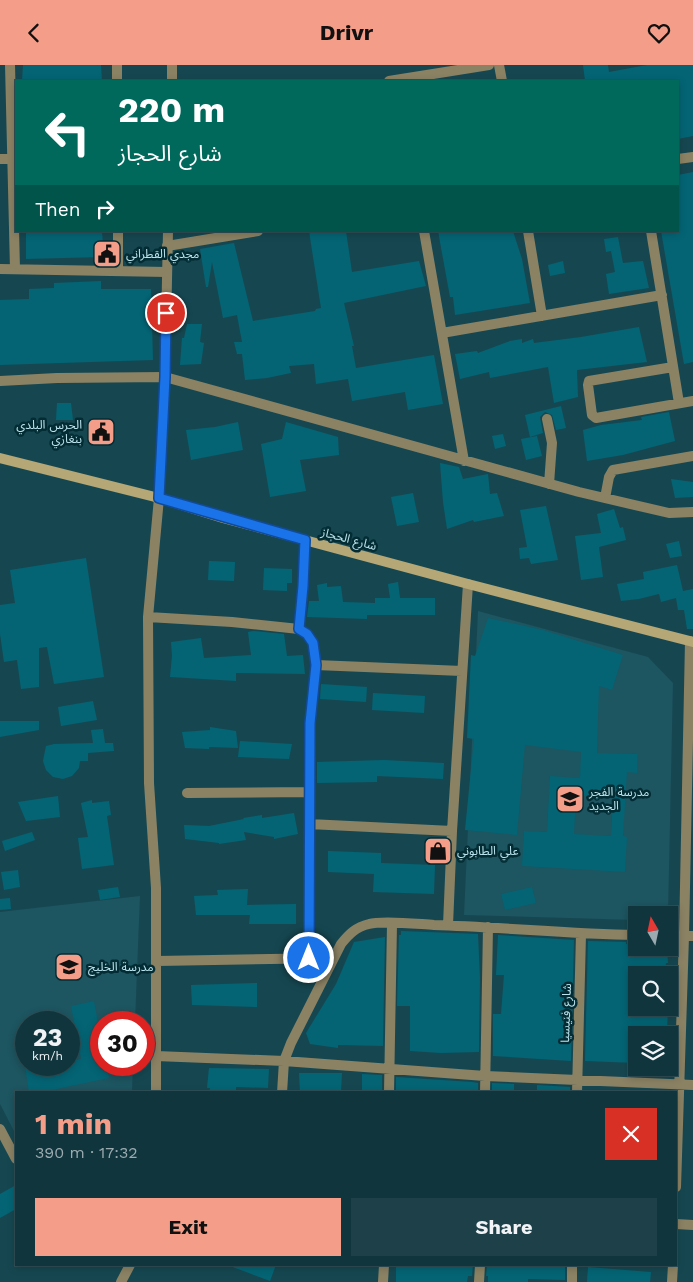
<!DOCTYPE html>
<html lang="en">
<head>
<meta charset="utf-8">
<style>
	:root { --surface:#10353d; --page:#1e4048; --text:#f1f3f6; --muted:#9cabb0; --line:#305057; --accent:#f49e89 }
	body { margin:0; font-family:"Work Sans","Noto Sans Arabic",sans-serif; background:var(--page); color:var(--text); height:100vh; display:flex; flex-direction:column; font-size:19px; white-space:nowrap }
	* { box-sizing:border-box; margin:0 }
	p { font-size:16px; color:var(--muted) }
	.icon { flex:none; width:28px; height:28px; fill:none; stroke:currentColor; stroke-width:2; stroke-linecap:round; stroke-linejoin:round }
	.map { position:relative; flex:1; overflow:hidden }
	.drawer { position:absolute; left:15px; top:1026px; width:662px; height:175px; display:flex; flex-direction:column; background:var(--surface); border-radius:0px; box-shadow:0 2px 8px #0003,0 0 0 1px var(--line) }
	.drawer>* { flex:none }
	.banner { position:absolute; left:15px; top:15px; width:664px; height:152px; border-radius:0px; box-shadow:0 2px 8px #0003,0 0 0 1px var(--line); background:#00695c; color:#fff; overflow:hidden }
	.needle { width:32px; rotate:351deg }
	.fabs { position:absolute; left:628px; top:841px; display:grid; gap:10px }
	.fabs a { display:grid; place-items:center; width:50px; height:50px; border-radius:0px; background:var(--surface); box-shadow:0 2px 8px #0003,0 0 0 1px var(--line); font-size:25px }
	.speed { position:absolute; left:15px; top:946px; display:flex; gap:10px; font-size:25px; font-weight:700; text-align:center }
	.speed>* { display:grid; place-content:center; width:65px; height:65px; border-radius:50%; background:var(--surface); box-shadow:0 2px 8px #0003,0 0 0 1px var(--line); line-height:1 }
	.speed small { font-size:12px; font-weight:400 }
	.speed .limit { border:8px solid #d22; background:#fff; color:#111 }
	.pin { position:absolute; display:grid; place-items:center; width:42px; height:42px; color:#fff; margin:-21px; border:2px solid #fff; border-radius:50%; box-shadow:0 1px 5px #0007 }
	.me { position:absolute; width:55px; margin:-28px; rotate:0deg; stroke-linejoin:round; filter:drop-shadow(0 0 4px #0008) }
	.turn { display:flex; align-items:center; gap:18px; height:105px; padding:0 20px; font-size:22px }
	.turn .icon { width:65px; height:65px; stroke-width:2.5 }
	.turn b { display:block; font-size:35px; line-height:42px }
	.then { display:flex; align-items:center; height:48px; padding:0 20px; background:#0003; gap:10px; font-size:19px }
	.round { display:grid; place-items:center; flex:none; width:52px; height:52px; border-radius:0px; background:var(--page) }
	.head { display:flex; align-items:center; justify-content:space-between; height:85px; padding:0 20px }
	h1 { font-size:30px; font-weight:700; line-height:38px; color:var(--accent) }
	.button { display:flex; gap:10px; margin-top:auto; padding:10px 20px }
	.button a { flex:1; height:58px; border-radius:0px; background:var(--accent); color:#111; font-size:20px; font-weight:700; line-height:58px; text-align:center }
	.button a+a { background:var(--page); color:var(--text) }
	header { display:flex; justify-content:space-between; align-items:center; height:65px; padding:0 20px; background:var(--accent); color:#111; font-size:22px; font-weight:700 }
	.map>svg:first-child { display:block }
	.built { fill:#1d5560; fill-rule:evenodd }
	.building { fill:#046474; fill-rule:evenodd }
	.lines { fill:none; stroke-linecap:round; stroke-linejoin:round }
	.minor { stroke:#8b8264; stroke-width:10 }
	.tertiary { stroke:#8b8264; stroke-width:10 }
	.secondary { stroke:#b5a776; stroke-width:10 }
	.route-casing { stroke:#114b97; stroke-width:12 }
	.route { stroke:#1a73e8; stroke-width:9 }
	.labels { text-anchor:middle; stroke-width:5; stroke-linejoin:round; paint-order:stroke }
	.poi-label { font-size:12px; fill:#bbe4ee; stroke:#032c34; text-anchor:start }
	.street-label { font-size:12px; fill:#bbe4ee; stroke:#032c34 }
</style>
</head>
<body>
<header><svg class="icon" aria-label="back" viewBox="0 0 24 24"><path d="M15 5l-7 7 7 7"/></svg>Drivr<svg class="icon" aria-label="heart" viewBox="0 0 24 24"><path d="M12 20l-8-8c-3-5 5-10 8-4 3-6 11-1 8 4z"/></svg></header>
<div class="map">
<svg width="693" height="1217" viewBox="0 0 693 1217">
	<rect width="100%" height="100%" fill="#164751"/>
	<!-- built -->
	<path class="built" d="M478 546 648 592 673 618 668 850H636V855L464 850Z
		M140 831 135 957 101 958V1000H133L132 1027 16 1028V1070L0 1039V847ZM26 958H69V1000H26Z"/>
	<!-- building -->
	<path class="building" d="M23 0H101L102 16H22Z
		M583 0H608L609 7 647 0H693V71L678 74V16H585Z
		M693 107V297L684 299 661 166H678V110Z
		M26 166H102L104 192 26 194Z
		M309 166H346L352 207 419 196 426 221 344 238 354 281H352L356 303 434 290 443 339 408 345 405 327 352 336 348 314 316 319 314 299 289 301 291 308 267 313 245 315 242 289H237L234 277H242L237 250 223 253 212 197 208 222H206L200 184 234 178 253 256 315 246 316 244 321 243Z
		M438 166H513L522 194 530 238 455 250 453 232H450Z
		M618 172 623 198 643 196 649 223 609 229 606 209 615 207 611 186 606 187 604 174Z
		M563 196 565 208 550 211 548 200Z
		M101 216V224H151L153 295 0 300V235L29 234V224L54 223V218Z
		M187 259H202L200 277 204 278 201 299 180 300 182 273H184Z
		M639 262 647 297 577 305 578 332 554 338 548 302 490 313 489 307 460 314 455 289 477 286 478 288 510 276 522 274V278L533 274 534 278 581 272Z
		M57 338H71L73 355H56Z
		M561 341 566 363 556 365 552 350 545 347 540 352 543 368 530 372 525 350Z
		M669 347 675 376 623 390 587 396 583 365 601 360 642 355 641 352Z
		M238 357 243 385 191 395 186 365 215 362Z
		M286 357 338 372 339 390 300 395 306 426 270 432 261 379 282 374Z
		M503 369 506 381 495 384 492 371Z
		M537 371 542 391 526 395 521 374Z
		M440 398 459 402 463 414 488 409 490 429 497 428 504 451 474 457 473 455 447 464 443 437Z
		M671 414 693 417V432L675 433Z
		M413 428 419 457 397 461 391 432Z
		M546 441 558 495 531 499 529 493 520 494 519 483 527 482 520 445Z
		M614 444 620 463 623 462 626 475 599 482 603 512 581 515 575 471 601 468 597 449Z
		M679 476 682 491 670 493 666 479Z
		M86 493 104 612 54 619 47 582 39 583V622L21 624 17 595 4 597 0 569V540L15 538 10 505Z
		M209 496 235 497 234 516 208 515Z
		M677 500 683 526 693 524V564H687L684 545H678L676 533 661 537 659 529 639 534 621 536 617 519 644 514 643 507Z
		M264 503 292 504V518H287V526L263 525Z
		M398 517 400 533H435V550H367V554L307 552 309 536H319L317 520 327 518V522L341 521 343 537 375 538V533H390L388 519Z
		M488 553 543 565 623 590 612 625 599 621 597 688 637 689V708L627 707 623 771 627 772 625 807 522 801 524 766 547 767 550 711 580 713 581 687 525 680 517 770 465 765 474 674 467 673 471 590 475 591ZM576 730 613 733 611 771 574 769Z
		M253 566 284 569 287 591 303 590 305 609 236 608V616L170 612 172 591 171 577 201 573 204 593 251 590 248 567Z
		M321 619 367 622 366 637 320 634Z
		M373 628 425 631 424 648 372 645Z
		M93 636 97 655 61 661 58 642Z
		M0 656H39V665L0 672Z
		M210 662 236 666 238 683 209 682V684L185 683 182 667 210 665Z
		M103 664 105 678H113L114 686 88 688V696H80L79 703 72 711 63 714 53 712 46 705 43 696 46 681 54 679 93 678 91 665Z
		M240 676 292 679 289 694 238 692Z
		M384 695 444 698 443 714 377 711V717L317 718V697Z
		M58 731 60 752 26 756 18 737Z
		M92 735V738L109 736 111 750 107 751 114 800 82 804 78 773 88 772 81 738Z
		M294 748 298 769 274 774V772L244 767 246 775 219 779V778L185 774 184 760 209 761 244 754 243 753 262 750V753Z
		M32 767 35 775 5 786 2 776Z
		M328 786 381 788V798L435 800 434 829 373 827 374 809 328 807Z
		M18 805 20 822 4 825 1 807Z
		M118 822 120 832 100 835 98 825Z
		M532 822 536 838 505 845 501 829Z
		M248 824 247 840 296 839V859H249L250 850H196L194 831 218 830 217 825Z
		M10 833 11 844 0 845V834Z
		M401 866 478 869 480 913 479 987 441 988 410 986V941H397L399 870H401Z
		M498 870 574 875 571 996 493 991V949H501L504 910H496Z
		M385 872 383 981 338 980V983L310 979 306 968 336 919 354 877Z
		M588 876 626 877V879H636V882H667L668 898H666L665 910H636V942H668L667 970H636V998L585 996Z
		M257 918V942L192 940 191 920Z
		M94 936 101 974V1000H106L109 1013 38 1028H29L25 1000H69V996L81 994 71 941Z
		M209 1003 269 1004 268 1023 236 1022V1028H209L210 1023H207Z
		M299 1008H342L341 1028H300Z
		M362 1009 382 1010V1028H362Z
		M396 1012 472 1017 478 1018V1028H396Z
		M492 1018 514 1019V1028H492Z
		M537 1020 570 1022V1028H537Z
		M16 1120V1144L0 1153V1129Z
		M231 1200H276L270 1216 230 1201Z
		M396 1200H473L472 1211H468L467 1217H396Z
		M487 1200H565V1215L528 1214V1217H488V1211H486Z
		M588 1202 651 1207 650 1217H587Z"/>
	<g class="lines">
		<!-- minor -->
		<path class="minor" d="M10 0 15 204
			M117 0V16
			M499 0 502 16
			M389 16 489 0
			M0 94H12
			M678 94 693 92
			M118 166V206
			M424 166 464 396
			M528 166 542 251
			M651 166 679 338
			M167 181 258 166
			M0 204 167 207
			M442 268 662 230
			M673 302 589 316 588 320 592 350 596 353 693 336
			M0 316 57 313 165 312 579 427 669 448 693 447
			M547 354 552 378 549 419
			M605 433 609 412 613 405 693 391
			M148 552 232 557 299 564 307 569 313 578 316 600 310 658 309 893
			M299 564 303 521 305 475
			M316 600 462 606
			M187 728 309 727
			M309 759 452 766
			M448 860 452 766 468 519
			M669 871H693
			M157 896 334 893
			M156 991 284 996 485 1011 693 1020
			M156 1028V823L149 718 148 552 159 433
			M282 1028 284 996 291 978 341 879C349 869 356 862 369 859 383 855 417 859 434 860 501 862 569 869 636 870
			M389 1028 392 859
			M485 1028 488 862
			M577 1028 581 869
			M0 1064 16 1094
			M676 1122 684 871 690 576
			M676 1159 693 1160
			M121 1217 130 1200
			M383 1217 384 1200
			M479 1217 480 1200
			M572 1217V1200
			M672 1217 673 1200"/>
		<!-- tertiary -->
		<path class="tertiary" d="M172 16V0
			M159 433 165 312 168 166"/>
		<!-- secondary -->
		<path class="secondary" d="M0 393 159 433 223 453 468 519 693 577"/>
	</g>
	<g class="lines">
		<defs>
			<path id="route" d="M166 248 165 312 159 433 305 475 303 521 299 564 307 569 313 578 316 600 310 658 309 893"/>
		</defs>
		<!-- route casing -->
		<use href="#route" class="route-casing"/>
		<!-- route -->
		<use href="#route" class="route"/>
	</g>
	<!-- icons -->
	<defs>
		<symbol id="civic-square" viewBox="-11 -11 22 22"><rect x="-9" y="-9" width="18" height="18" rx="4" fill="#f49e89" stroke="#032c34"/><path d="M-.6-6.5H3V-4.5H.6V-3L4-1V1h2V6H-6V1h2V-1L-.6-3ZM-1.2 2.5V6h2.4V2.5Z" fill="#111"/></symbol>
		<symbol id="school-square" viewBox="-11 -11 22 22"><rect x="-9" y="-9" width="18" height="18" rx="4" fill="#f49e89" stroke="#032c34"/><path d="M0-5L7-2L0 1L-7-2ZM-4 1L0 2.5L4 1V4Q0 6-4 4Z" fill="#111"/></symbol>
		<symbol id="shop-square" viewBox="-11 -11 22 22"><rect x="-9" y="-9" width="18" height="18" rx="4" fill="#f49e89" stroke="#032c34"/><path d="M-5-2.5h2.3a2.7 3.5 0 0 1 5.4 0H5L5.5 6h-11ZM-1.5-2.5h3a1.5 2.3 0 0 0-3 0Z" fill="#111"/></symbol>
	</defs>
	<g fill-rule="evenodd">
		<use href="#civic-square" x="91" y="173" width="32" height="32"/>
		<use href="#civic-square" x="85" y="351" width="32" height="32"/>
		<use href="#school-square" x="554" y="718" width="32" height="32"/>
		<use href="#shop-square" x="422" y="770" width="32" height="32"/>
		<use href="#school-square" x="53" y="886" width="32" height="32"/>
	</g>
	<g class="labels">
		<!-- poi labels -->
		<g class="poi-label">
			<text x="126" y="193">مجدي القطراني</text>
			<text x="82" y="364" text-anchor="end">الحرس البلدي<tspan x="82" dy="14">بنغازي</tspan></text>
			<text x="589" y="731">مدرسة الفجر<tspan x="589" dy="14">الجديد</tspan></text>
			<text x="457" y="790">علي الطابوني</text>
			<text x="88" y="906">مدرسة الخليج</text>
		</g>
		<!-- street labels -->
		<g class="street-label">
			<text transform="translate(349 474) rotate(15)" y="4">شارع الحجاز</text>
			<text transform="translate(566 948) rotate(-88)" y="4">شارع فنيسيا</text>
		</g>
	</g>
</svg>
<div class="fabs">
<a><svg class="needle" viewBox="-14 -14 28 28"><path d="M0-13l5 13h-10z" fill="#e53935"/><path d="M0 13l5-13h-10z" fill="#9cabb0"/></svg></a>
<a><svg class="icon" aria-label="search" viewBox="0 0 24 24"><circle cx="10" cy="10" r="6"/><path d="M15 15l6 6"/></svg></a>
<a><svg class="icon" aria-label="layers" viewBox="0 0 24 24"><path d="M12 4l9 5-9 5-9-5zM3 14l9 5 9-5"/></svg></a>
</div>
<div class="speed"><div>23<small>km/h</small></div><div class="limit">30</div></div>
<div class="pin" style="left:166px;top:248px;background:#d93025"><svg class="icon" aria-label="arrive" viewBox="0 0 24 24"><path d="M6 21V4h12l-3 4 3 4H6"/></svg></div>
<svg class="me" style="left:309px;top:893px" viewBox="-20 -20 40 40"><circle r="17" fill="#1a73e8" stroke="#fff" stroke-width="3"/><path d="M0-11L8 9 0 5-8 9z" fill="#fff"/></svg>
<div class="banner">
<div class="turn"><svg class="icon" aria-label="left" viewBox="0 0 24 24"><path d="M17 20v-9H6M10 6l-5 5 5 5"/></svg><div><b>220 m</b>شارع الحجاز</div></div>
<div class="then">Then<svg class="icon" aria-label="right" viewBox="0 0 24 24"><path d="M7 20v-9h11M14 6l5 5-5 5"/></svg></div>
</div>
<section class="drawer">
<div class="head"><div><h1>1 min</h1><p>390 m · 17:32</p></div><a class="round" style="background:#d93025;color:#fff"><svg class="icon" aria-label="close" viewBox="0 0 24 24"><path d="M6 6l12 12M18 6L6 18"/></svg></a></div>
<div class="button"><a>Exit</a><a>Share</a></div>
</section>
</div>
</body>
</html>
